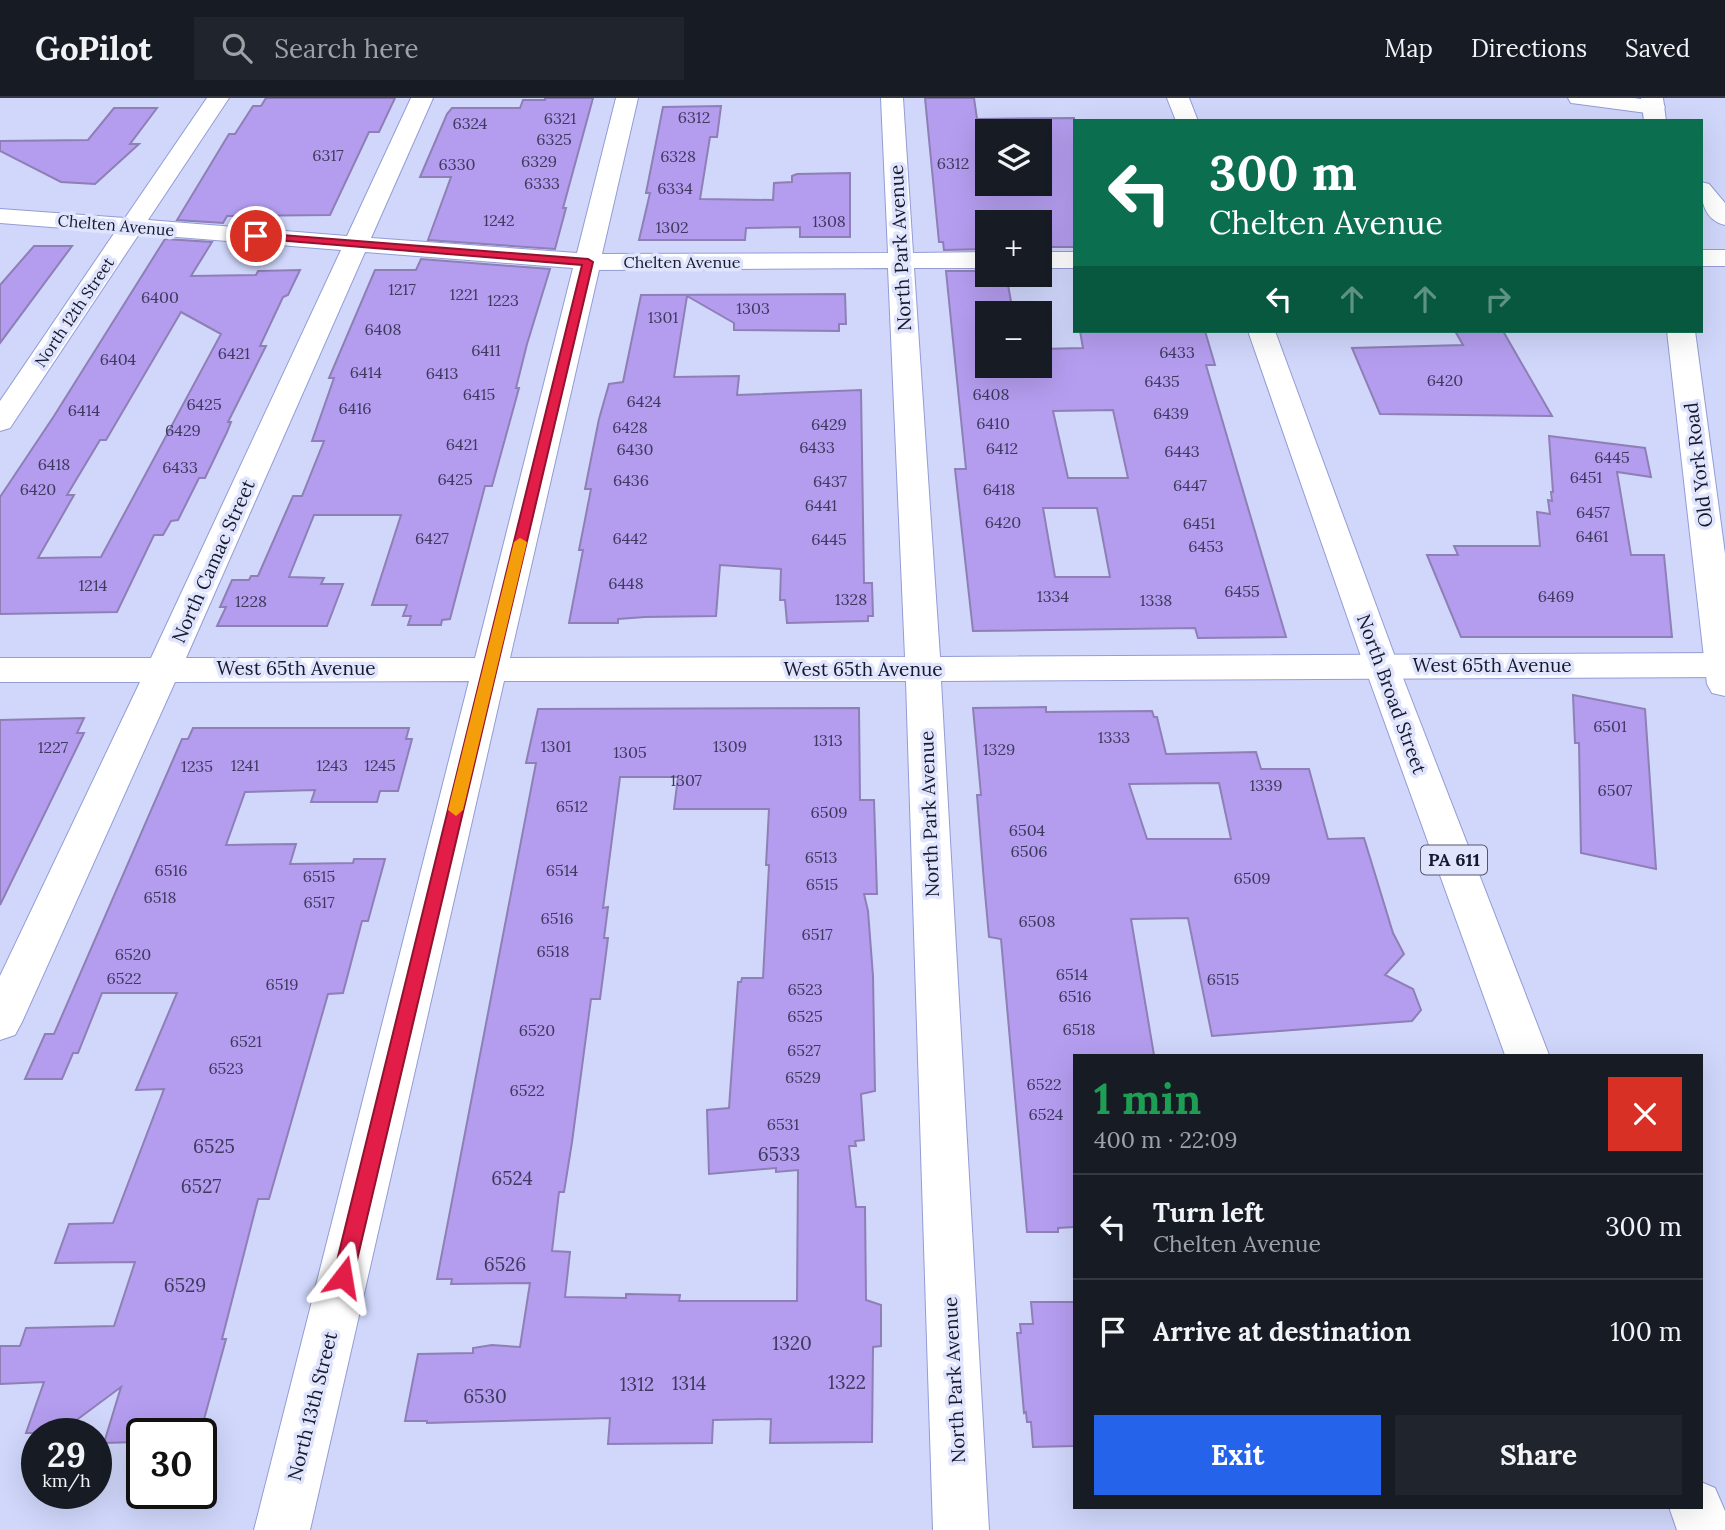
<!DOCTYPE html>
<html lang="en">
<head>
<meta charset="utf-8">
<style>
	:root { --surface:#171b24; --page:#20242c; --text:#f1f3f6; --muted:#9ea1a6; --line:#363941; --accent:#2563eb }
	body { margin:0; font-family:Lora,serif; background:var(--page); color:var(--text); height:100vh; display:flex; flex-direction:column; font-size:26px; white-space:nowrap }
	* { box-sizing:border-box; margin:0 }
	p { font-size:23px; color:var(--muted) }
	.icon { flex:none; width:38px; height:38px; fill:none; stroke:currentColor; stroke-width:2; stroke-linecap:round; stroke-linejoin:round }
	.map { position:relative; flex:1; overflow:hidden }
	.details { position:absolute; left:1073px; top:956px; width:630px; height:455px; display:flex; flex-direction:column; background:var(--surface); border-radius:0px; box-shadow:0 7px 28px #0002 }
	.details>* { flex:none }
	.top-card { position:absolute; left:1073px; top:21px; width:630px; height:214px; border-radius:0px; box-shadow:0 7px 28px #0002; background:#0b6e4f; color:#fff; overflow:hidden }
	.buttons { position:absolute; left:975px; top:21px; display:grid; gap:14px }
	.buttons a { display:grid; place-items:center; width:77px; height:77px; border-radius:0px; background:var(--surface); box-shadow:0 7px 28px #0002; font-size:35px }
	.speed { position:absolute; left:21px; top:1320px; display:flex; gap:14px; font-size:35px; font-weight:700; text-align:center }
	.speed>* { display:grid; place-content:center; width:91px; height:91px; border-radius:50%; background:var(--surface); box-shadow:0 7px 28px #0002; line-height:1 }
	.speed small { font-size:18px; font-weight:400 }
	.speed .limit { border:4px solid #111; border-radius:10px; background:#fff; color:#111 }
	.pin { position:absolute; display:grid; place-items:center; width:60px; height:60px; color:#fff; margin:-30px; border:4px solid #fff; border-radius:50%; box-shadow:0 2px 7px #0007 }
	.me { position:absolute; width:77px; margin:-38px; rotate:14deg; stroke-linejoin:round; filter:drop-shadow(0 0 5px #0008) }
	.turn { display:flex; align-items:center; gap:24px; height:147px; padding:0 21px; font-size:32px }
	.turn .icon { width:91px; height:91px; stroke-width:2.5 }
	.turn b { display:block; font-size:49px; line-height:60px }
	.lanes { display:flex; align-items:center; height:66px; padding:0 21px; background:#0003; justify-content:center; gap:35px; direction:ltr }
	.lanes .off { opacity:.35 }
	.round { display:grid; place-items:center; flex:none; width:74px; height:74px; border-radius:0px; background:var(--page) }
	.summary { display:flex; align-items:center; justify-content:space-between; height:119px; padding:0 21px }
	h1 { font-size:42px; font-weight:700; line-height:52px; color:#1e9e55 }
	.primary-button { display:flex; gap:14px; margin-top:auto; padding:14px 21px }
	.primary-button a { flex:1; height:80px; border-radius:0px; background:var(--accent); color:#fff; font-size:28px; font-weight:700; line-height:80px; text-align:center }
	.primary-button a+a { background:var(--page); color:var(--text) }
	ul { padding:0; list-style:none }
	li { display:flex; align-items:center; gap:21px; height:105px; padding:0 21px; border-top:2px solid var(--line) }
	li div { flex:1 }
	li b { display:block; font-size:26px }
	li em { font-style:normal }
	header { display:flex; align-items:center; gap:42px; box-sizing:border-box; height:98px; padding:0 35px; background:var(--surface); border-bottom:2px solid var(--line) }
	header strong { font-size:33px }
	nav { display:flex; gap:38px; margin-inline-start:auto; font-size:24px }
	.search { width:490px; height:63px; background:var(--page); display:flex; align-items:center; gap:18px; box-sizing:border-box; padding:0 24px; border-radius:0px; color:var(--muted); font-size:26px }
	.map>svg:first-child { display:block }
	.building { fill:#b49def; stroke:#8e7fb6; stroke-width:2; fill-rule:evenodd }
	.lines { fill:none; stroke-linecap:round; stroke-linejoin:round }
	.minor-casing { stroke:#939cd5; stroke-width:2 }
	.tertiary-casing { stroke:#939cd5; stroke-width:2 }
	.primary-casing { stroke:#939cd5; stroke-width:2 }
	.minor { fill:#fff; fill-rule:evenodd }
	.tertiary { fill:#fff; fill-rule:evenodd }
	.primary { fill:#fff; fill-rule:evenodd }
	.route { fill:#e11d48; stroke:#92132f; stroke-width:2 }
	.slow { fill:#f59e0b }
	.labels { text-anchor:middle; stroke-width:7; stroke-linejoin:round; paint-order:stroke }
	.number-label { font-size:16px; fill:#3e3a5e }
	.far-street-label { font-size:16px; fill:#16192e; stroke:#e0e5fd }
	.shield { fill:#e0e5fd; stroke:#53566c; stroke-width:2 }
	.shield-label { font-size:18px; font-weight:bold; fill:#16192e }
	.street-label { font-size:19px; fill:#16192e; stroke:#e0e5fd }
	.near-number-label { font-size:19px; fill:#3e3a5e }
</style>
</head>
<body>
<header>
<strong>GoPilot</strong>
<div class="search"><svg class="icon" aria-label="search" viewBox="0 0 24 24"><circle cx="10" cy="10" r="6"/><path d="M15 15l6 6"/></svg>Search here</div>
<nav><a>Map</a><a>Directions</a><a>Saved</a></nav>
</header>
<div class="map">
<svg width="1725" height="1432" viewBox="0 0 1725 1432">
	<rect width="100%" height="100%" fill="#d0d7fb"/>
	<!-- building -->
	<path class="building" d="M266 0H395L379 34H369L330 117 227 118 223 125 177 122 229 36H235L253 8H261Z
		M545 0H593L563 110H566L555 151 428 142 451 79H420L447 16 452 10H520L523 2H545Z
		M925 0H974L977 21 1074 20V149H1050L1045 124H987V151L944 152 943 144H939ZM987 33H1040V86H987Z
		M721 8 717 39H710L700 101 773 102 774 85 792 84V78L797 76 850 75V139H800V129L746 130 745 142H639L650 95H646L663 9Z
		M114 10H157L130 46H139L95 86 61 84 0 53V43L88 42Z
		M165 141 212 144 191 178 256 177 258 173 300 172 288 197 283 199 260 248H266L228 324H231L227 334 205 380H199L178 422 171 423 163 437H154L117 514 0 516V399L54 318ZM181 214 221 236 101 459 38 460 74 397H67L100 342H106Z
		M34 148H72L0 245V187Z
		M421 161 550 171 527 246 516 290H519L492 388H485L450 521 442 522 441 527H408L411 518H403L407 507H372L401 417H314L289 479 324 480 321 486H343L327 528H217L226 509H220L232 482H249L251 478H258L293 398H302L324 343H312L334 280H329L375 172H416Z
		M946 173H987V181H1007L1013 215H987V268H1040V251L1083 250 1080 233H1205L1215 267H1206L1286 539 1198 540 1195 530 973 533 955 371H966ZM1113 312 1128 380H1068L1053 313ZM1043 410H1097L1110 479H1055Z
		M845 196 846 226H839V233L734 232V225L687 198 674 279 739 278 737 297 861 292 864 485H872L873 518H868V523L787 525 785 502H780L781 471 720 467 716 518 645 519 618 521V525H569L583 452H579L591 391H585L599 321 609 286 623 284 641 197Z
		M1455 233H1503L1552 318 1380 316 1352 250 1463 247Z
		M1549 338 1645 350 1651 379 1617 374 1631 457H1664L1672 539H1461L1427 457H1458L1454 448H1540L1537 414 1550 416 1548 402 1552 403 1551 394H1553Z
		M1573 597 1645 611 1656 771 1581 755 1579 645H1575Z
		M1046 609V614L1152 613 1154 619H1157L1166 656 1256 654 1261 671H1309L1328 741 1364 740 1393 835 1404 856 1385 877 1413 891 1421 912 1412 923 1212 938 1188 820 1131 821 1154 957H1074V1129L1058 1130V1134H1027L1001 841 989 839 984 784 977 697H981L973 610ZM1219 685 1231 741H1147L1129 686Z
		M859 610 860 702H874L877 796H864L868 813 873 878 875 993 861 996 864 1042 855 1043 856 1048H849L856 1109H865L866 1202 881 1207V1248L873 1249 872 1344 770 1345 771 1321 713 1322 712 1345 608 1346 610 1320 427 1325V1323H405L418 1256 473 1255V1250L492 1247 520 1249 530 1185 451 1186 452 1181H437L536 665H526L538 611ZM620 679H678L674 711H769L766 767H769L763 880H742L741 884H738L729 1010 707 1012 709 1076 776 1070V1074L798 1072 797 1203H679L680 1197 626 1196V1200L565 1199 570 1154 552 1153 559 1094H564L572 1044 591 901H600L608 840H604L608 809 603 810Z
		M84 620 77 635H84L0 807V622Z
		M193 630H409L406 641H412L398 693H380L377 704H311L315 692 245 694 226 747 296 746 290 766 353 765 354 761H385L368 823H362L343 895 328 896 269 1101H258L222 1241H226L203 1325H143L137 1344 104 1345 121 1289 59 1335H26L44 1284 0 1286V1248H20L26 1230 114 1228 135 1164 55 1165 69 1126 113 1125 164 991 136 992 177 895H102L78 955H73L62 981H25L45 936H54L182 641H188Z
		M1031 1204H1074V1348L1033 1349 1031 1324H1027L1026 1314 1024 1315 1017 1235H1021L1020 1226H1033Z"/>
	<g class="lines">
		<defs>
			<path id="minor" d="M207 0H229L148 122 347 138 411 0H433L371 140 577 155 616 0H638L602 156 888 155 881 0H903L913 155 987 154V170H914L940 559 1725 555V579L941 583 989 1432H933L906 583H504L310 1432H254L469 583 175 584 22 924 15 937 0 942V878L140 584H0V560H151L341 152 139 136 10 330 0 333V303L115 134 0 125V111L125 120ZM365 154 573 170 475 560H186ZM888 170 905 559 510 560 599 172Z
				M1568 0H1634L1662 4 1665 9 1662 14 1654 16 1579 6 1571 5Z
				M1701 84 1709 86 1725 105V127C1704 122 1701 103 1701 84Z
				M1701 152H1725V168H1701Z
				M1040 154H1074V170H1040Z"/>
			<path id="tertiary" d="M1641 0H1663L1666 23H1644Z
				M1667 233H1695L1725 456V598L1712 595 1707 586Z"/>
			<path id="primary" d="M1167 0H1189L1198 23H1176Z
				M1248 233H1275L1398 567 1549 957H1505L1364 567Z
				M1701 1384 1715 1390 1725 1413V1432H1677L1669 1409H1701Z"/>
		</defs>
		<!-- minor casing -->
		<use href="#minor" class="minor-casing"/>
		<!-- tertiary casing -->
		<use href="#tertiary" class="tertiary-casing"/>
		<!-- primary casing -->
		<use href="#primary" class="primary-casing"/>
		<!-- minor -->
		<use href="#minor" class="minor"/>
		<!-- tertiary -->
		<use href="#tertiary" class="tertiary"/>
		<!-- primary -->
		<use href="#primary" class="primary"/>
	</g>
	<!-- route -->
	<path class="route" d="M256 135 588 161 593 164 353 1179 350 1186 343 1188 336 1186 333 1179 582 167 252 140V136Z"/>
	<!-- slow -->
	<path class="slow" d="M520 440 527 444 463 712 456 718 448 712 514 444Z"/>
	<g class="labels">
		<!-- number labels -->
		<g class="number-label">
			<text x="694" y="25">6312</text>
			<text x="560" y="26">6321</text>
			<text x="470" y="31">6324</text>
			<text x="554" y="47">6325</text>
			<text x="328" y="63">6317</text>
			<text x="678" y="64">6328</text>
			<text x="539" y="69">6329</text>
			<text x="953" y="71">6312</text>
			<text x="457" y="72">6330</text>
			<text x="542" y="91">6333</text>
			<text x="675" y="96">6334</text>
			<text x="499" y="128">1242</text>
			<text x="829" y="129">1308</text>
			<text x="672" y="135">1302</text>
			<text x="402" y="197">1217</text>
			<text x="464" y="202">1221</text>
			<text x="160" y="205">6400</text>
			<text x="503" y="208">1223</text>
			<text x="753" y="216">1303</text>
			<text x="663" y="225">1301</text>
			<text x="383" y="237">6408</text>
			<text x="486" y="258">6411</text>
			<text x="1177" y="260">6433</text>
			<text x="234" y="261">6421</text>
			<text x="118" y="267">6404</text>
			<text x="366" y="280">6414</text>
			<text x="442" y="281">6413</text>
			<text x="1445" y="288">6420</text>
			<text x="1162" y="289">6435</text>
			<text x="479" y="302">6415</text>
			<text x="991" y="302">6408</text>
			<text x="644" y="309">6424</text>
			<text x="204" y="312">6425</text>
			<text x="355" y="316">6416</text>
			<text x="84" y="318">6414</text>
			<text x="1171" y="321">6439</text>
			<text x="993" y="331">6410</text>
			<text x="829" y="332">6429</text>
			<text x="630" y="335">6428</text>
			<text x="183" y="338">6429</text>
			<text x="462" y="352">6421</text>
			<text x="817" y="355">6433</text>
			<text x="1002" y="356">6412</text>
			<text x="635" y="357">6430</text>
			<text x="1182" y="359">6443</text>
			<text x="1612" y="365">6445</text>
			<text x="54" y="372">6418</text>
			<text x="180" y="375">6433</text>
			<text x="1586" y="385">6451</text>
			<text x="455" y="387">6425</text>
			<text x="631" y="388">6436</text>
			<text x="830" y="389">6437</text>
			<text x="1190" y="393">6447</text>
			<text x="38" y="397">6420</text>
			<text x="999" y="397">6418</text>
			<text x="821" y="413">6441</text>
			<text x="1593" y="420">6457</text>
			<text x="1003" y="430">6420</text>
			<text x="1199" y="431">6451</text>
			<text x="1592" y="444">6461</text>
			<text x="432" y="446">6427</text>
			<text x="630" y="446">6442</text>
			<text x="829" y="447">6445</text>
			<text x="1206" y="454">6453</text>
			<text x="626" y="491">6448</text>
			<text x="93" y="493">1214</text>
			<text x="1242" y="499">6455</text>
			<text x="1053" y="504">1334</text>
			<text x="1556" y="504">6469</text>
			<text x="851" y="507">1328</text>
			<text x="1156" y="508">1338</text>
			<text x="251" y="509">1228</text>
			<text x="1610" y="634">6501</text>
			<text x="1114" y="645">1333</text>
			<text x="828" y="648">1313</text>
			<text x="556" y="654">1301</text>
			<text x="730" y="654">1309</text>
			<text x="53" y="655">1227</text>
			<text x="999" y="657">1329</text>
			<text x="630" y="660">1305</text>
			<text x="245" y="673">1241</text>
			<text x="332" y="673">1243</text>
			<text x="380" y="673">1245</text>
			<text x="197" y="674">1235</text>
			<text x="686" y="688">1307</text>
			<text x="1266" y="693">1339</text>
			<text x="1615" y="698">6507</text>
			<text x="572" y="714">6512</text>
			<text x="829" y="720">6509</text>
			<text x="1027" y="738">6504</text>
			<text x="1029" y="759">6506</text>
			<text x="821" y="765">6513</text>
			<text x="171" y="778">6516</text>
			<text x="562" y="778">6514</text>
			<text x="319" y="784">6515</text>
			<text x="1252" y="786">6509</text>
			<text x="822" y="792">6515</text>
			<text x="160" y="805">6518</text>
			<text x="319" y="810">6517</text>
			<text x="557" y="826">6516</text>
			<text x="1037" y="829">6508</text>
			<text x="817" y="842">6517</text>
			<text x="553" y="859">6518</text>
			<text x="133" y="862">6520</text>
			<text x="1072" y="882">6514</text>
			<text x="124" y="886">6522</text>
			<text x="1223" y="887">6515</text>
			<text x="282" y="892">6519</text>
			<text x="805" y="897">6523</text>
			<text x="1075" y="904">6516</text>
			<text x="805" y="924">6525</text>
			<text x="1079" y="937">6518</text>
			<text x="537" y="938">6520</text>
			<text x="246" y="949">6521</text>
			<text x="804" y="958">6527</text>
			<text x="226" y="976">6523</text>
			<text x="803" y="985">6529</text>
			<text x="1044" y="992">6522</text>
			<text x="527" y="998">6522</text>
			<text x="1046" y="1022">6524</text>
			<text x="783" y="1032">6531</text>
		</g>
		<!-- far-street labels -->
		<g class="far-street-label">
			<text transform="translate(116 127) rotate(5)" y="6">Chelten Avenue</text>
			<text x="682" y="170">Chelten Avenue</text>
			<text transform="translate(74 214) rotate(-56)" y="6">North 12th Street</text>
		</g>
		<!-- shield labels -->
		<rect class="shield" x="1421" y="747.5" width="66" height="29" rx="5"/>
		<g class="shield-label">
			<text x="1454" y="768">PA 611</text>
		</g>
		<!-- street labels -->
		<g class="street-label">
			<text transform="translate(900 150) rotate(-93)" y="7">North Park Avenue</text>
			<text transform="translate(1698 367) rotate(-97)" y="7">Old York Road</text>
			<text transform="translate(213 463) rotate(-66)" y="7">North Camac Street</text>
			<text x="1492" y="574">West 65th Avenue</text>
			<text x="296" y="577">West 65th Avenue</text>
			<text x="863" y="578">West 65th Avenue</text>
			<text transform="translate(1392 596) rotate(70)" y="7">North Broad Street</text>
			<text transform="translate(929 716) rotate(-92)" y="7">North Park Avenue</text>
			<text transform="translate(954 1282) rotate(-93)" y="7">North Park Avenue</text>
			<text transform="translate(312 1308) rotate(-76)" y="7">North 13th Street</text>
		</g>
		<!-- near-number labels -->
		<g class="near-number-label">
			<text x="214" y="1055">6525</text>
			<text x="779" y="1063">6533</text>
			<text x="512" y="1087">6524</text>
			<text x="201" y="1095">6527</text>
			<text x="505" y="1173">6526</text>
			<text x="185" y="1194">6529</text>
			<text x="792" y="1252">1320</text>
			<text x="847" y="1291">1322</text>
			<text x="689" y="1292">1314</text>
			<text x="637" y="1293">1312</text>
			<text x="485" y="1305">6530</text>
		</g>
	</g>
</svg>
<div class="buttons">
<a><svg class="icon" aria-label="layers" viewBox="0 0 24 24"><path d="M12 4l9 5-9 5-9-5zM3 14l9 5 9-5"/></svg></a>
<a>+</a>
<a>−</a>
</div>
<div class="speed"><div>29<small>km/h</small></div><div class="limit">30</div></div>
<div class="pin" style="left:256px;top:138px;background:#d93025"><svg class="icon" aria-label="arrive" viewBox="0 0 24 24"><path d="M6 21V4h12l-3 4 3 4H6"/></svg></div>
<svg class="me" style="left:343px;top:1179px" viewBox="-20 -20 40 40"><path d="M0-17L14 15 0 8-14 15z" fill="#e11d48" stroke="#fff" stroke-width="4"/></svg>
<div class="top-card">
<div class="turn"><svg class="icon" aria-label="left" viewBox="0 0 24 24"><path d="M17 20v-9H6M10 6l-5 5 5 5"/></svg><div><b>300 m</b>Chelten Avenue</div></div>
<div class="lanes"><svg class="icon" aria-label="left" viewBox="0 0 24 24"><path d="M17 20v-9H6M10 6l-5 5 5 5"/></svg><svg class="icon off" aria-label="ahead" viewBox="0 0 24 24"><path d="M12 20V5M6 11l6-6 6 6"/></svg><svg class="icon off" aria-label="ahead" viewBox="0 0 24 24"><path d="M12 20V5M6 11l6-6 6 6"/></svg><svg class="icon off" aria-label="right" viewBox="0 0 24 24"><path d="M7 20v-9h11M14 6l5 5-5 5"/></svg></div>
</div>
<section class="details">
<div class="summary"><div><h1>1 min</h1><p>400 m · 22:09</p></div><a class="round" style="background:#d93025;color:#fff"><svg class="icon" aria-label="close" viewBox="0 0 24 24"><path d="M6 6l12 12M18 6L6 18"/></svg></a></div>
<ul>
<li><svg class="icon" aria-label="left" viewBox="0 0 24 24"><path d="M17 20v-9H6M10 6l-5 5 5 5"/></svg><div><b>Turn left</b><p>Chelten Avenue</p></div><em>300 m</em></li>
<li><svg class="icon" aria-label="arrive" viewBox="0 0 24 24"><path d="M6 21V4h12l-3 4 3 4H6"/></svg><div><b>Arrive at destination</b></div><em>100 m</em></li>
</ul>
<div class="primary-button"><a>Exit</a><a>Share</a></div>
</section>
</div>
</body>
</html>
